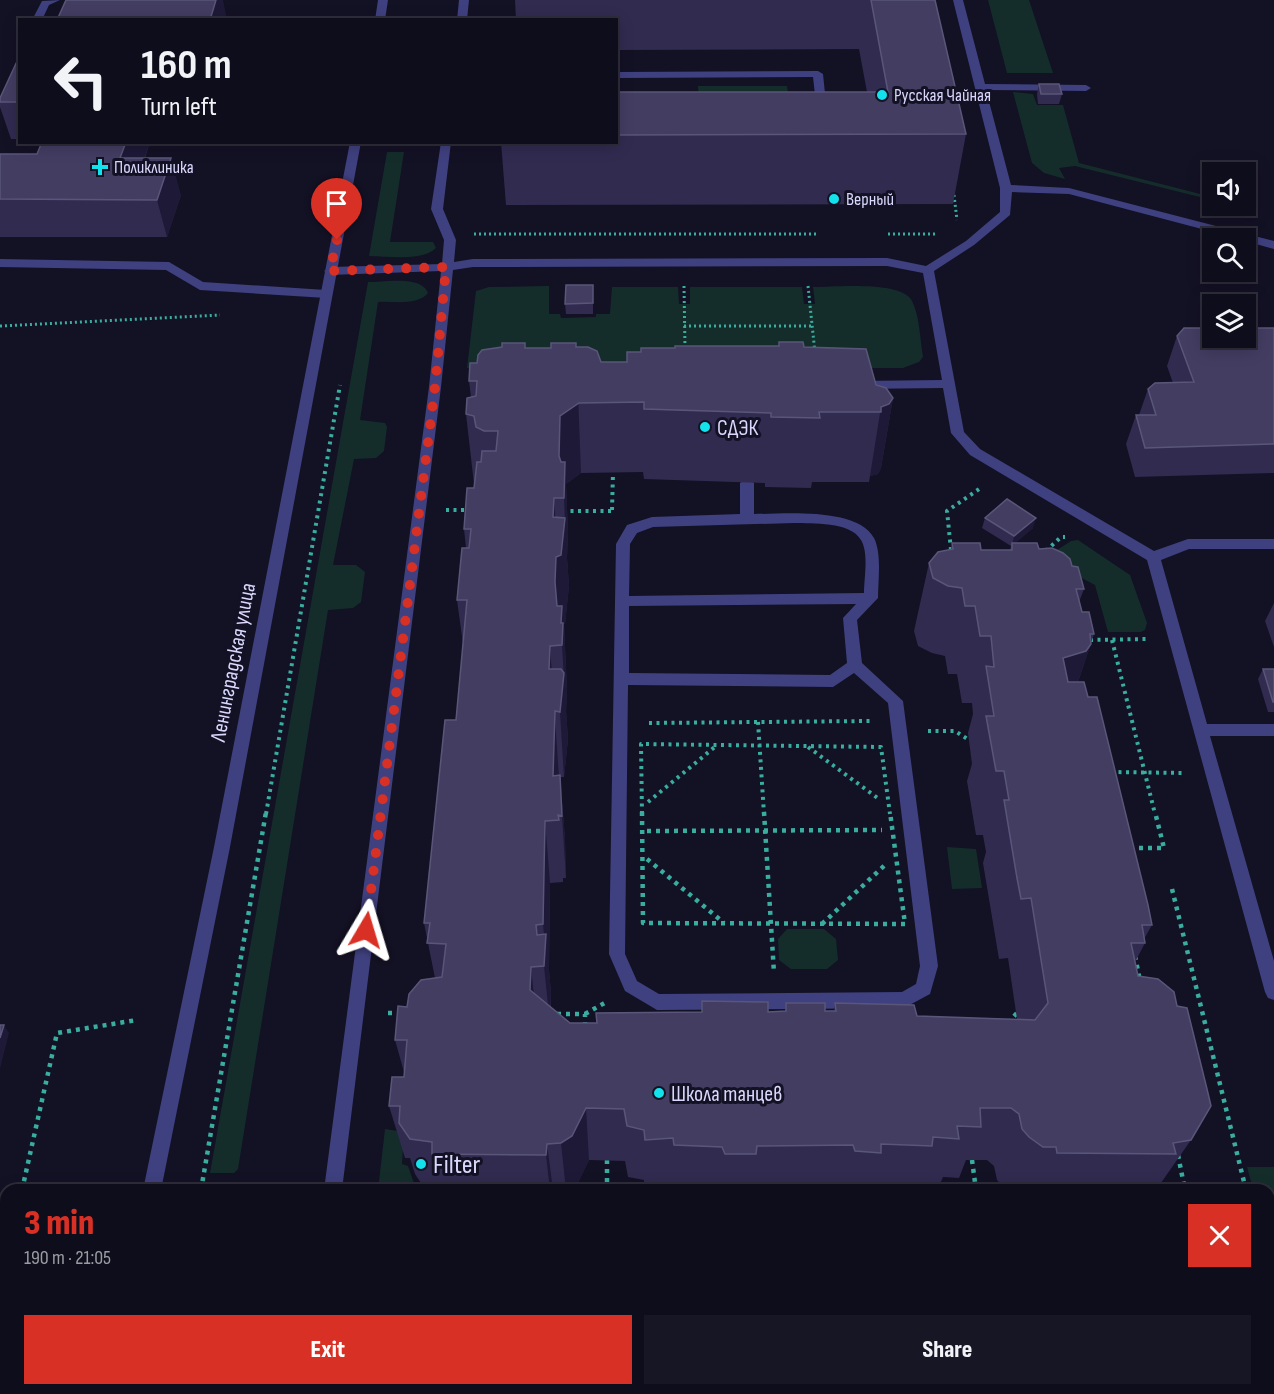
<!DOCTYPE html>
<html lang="en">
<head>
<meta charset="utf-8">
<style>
	:root { --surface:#0e0d1b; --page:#171624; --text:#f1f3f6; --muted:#9b9ca3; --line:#2e2d3a; --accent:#d93025 }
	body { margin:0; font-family:"Sofia Sans Condensed",sans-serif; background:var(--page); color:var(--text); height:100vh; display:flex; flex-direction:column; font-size:22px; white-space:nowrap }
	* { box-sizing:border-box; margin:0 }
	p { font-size:20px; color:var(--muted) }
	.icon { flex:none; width:33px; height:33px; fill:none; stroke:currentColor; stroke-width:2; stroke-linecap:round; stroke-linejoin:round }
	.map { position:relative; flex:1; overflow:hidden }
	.drawer { position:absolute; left:0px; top:1184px; width:1275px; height:212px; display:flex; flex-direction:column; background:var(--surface); border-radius:18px 18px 0 0; box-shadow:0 3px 15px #0003,0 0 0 2px var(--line) }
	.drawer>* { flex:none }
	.banner { position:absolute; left:18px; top:18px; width:600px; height:126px; border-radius:0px; box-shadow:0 3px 15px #0003,0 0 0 2px var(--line); background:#0e0d1b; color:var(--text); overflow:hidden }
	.buttons { position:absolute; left:1202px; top:162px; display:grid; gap:12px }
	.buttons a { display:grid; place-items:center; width:54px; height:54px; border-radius:0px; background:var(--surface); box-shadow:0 3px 15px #0003,0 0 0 2px var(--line); font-size:30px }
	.pin { position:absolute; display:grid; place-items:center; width:51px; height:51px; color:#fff; margin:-62px -26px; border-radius:50% 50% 50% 0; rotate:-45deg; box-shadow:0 0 6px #0007 }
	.pin .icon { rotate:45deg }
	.me { position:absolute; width:66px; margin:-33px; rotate:7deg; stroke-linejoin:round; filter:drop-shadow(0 0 4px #0008) }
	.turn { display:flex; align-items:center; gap:21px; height:126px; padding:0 24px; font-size:27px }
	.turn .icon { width:78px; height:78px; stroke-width:2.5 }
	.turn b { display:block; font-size:42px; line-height:51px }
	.round { display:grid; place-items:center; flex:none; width:63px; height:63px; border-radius:0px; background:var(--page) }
	.head { display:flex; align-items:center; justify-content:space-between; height:102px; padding:0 24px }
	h1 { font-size:36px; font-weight:800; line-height:45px; color:var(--accent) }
	.action { display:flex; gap:12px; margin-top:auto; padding:12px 24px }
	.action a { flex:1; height:69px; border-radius:0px; background:var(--accent); color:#fff; font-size:24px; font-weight:800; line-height:69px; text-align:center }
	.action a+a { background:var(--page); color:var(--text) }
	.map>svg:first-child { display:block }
	.green { fill:#142d2b }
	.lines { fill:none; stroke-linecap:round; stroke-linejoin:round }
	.path-far2 { stroke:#39ada0; stroke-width:3; stroke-dasharray:2 3; stroke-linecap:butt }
	.path-far1 { stroke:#39ada0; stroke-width:4; stroke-dasharray:3 4.5; stroke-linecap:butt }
	.path { stroke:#39ada0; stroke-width:4.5; stroke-dasharray:4 5; stroke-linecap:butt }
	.service { fill:#3f407f; fill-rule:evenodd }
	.tertiary { fill:#3f407f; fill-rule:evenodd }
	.wall { fill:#312b50 }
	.shaded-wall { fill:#1d1937 }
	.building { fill:#433d62; stroke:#5a567a; stroke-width:1.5 }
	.route { stroke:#d93025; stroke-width:10; stroke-dasharray:0 18 }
	.poi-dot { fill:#13e1eb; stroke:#131124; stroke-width:2 }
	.labels { text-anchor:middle; stroke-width:6; stroke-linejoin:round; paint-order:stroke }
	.far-poi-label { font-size:18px; fill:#d9d7fc; stroke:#131124; text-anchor:start }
	.poi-label { font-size:22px; fill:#d9d7fc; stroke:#131124; text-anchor:start }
	.street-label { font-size:22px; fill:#d9d7fc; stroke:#131124 }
	.near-poi-label { font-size:27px; fill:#d9d7fc; stroke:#131124; text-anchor:start }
</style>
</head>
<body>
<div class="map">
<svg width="1274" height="1394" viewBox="0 0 1274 1394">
	<rect width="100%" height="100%" fill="#131124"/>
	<!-- green -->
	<path class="green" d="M988 0H1029L1053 73H1007Z
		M698 86H787L791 118H700Z
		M1013 92 1033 94 1037 105H1063L1079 163 1212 197V200L1075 166 1059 168 1065 179 1044 173 1032 163Z
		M387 152H404L390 242H433L436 248C421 262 389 256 369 256Z
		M368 282C383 282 422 275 428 293 417 306 394 301 378 302L360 420 385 423 387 427 384 451 376 458 354 459 333 565H356L365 572 361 602 353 608 328 610 238 1169 234 1173H210Z
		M549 286V314H560L561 318 596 317V314H610L612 287H678L679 304H690V287H802L804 304H815L813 287C834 287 902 280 912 301 920 317 920 340 923 357L919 362 903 368H467L476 291 489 287Z
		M1078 540 1130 575 1147 623 1145 630 1141 632H1108L1095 585 1059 566 1057 550 1071 541Z
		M947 847 976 849 982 888 952 889Z
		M787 929H824L836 939 838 960 827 969H791L779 960 778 939Z
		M385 1129 404 1132 402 1164 408 1166 416 1189 378 1190Z
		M1247 1167H1274V1230H1269V1190L1253 1189Z"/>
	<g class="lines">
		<!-- path-far2 -->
		<path class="path-far2" d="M954 195 957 220
			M474 234H818
			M888 234H935
			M684 286 685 348
			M808 286 815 353
			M0 326 220 315
			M684 326H812"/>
		<!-- path-far1 -->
		<path class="path-far1" d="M446 510H468
			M612 510 613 473
			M563 511H613
			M951 550 947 511 982 487
			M1046 551 1061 537H1065
			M1090 640 1148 639
			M1112 640 1155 814
			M758 722 764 814
			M649 723 870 721
			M928 731H955L969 740
			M808 747 879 799
			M1111 772 1184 773
			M648 802 716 746
			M266 814 340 385
			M642 814 641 744 881 747 890 814"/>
		<!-- path -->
		<path class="path" d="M642 812 643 923 905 924 890 812
			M764 812 774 973
			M647 831 882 830
			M1130 848H1164L1155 812
			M647 859 724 923
			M1172 889 1246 1190
			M822 924 886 864
			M1135 956 1140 981
			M388 1013H402
			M557 1014H585V1027
			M585 1014 608 1001
			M1008 1023 1017 1013
			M1178 1155 1185 1190
			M607 1160V1190
			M972 1160 976 1190
			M22 1190 57 1033 137 1020
			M201 1190 266 812"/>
		<!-- service -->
		<path class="service" d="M60 0 49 5 42 20H32L42 1Z
			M459 0H469L467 20H457Z
			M953 0H963L985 84 1086 85 1091 88 1086 91 986 90 1011 185 1069 188 1274 241V249L1245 241V238H1236L1069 194 1012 192 1010 215 974 245 934 271 964 432 980 449 1154 551 1188 539H1274V549H1189L1161 560 1207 724H1274V736H1210L1274 961V1000L1268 998 1265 992 1147 560 970 455 951 433 943 388 857 389 851 385 857 381 942 380 923 273 887 266 473 267 453 270 441 387 342 1190H324L429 387 441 271 330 275 324 271 330 267 442 264 444 240 431 209 441 142H451L443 209 456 240 454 262 473 259 887 258 926 266 966 241 1000 212V188Z
			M818 71 823 74 827 113 822 116 817 113 813 77 616 78V72Z
			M0 259 169 262 203 282 326 290 332 294 326 298 200 290 166 270 0 267Z
			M747 478 754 483V514C784 514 857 507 874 538 882 554 878 580 878 598L857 620 862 663 903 701 938 966 930 994 904 1008 657 1010 625 991 609 954 616 544 627 525 652 517 740 514V483ZM794 523C812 524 850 521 861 540 869 553 864 578 864 593L629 596 630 544 637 533 653 527ZM856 604 843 618 847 663 830 675 629 673V606ZM854 673 888 703 920 966 916 984 902 992 659 994 637 981 625 954 628 685 833 687Z"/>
		<!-- tertiary -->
		<path class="tertiary" d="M378 0H388L385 20H375Z
			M350 142H361L230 847 161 1190H143L214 847Z
			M1269 1287H1274V1307H1269Z
			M0 1326H6V1346H0Z
			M1269 1340H1274V1360H1269Z
			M0 1382H6V1389H118L116 1394H0Z
			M124 1389H144V1394H124Z"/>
	</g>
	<!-- wall -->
	<path class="wall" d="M515 0H935L966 134 953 204 506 205 501 142H616V92H867L859 49 616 50V20H516Z
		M20 57V139H11L0 107V98Z
		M1039 84 1062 94 1059 104H1038L1037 94Z
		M42 142H150L145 158 181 195 167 237H0V154H37Z
		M593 285V314H566L565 304Z
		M1274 328V473L1135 477 1126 444 1136 415H1139L1148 389 1173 383 1167 366 1177 336Z
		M576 343V347L601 362H627L641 352 675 348V346L804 347 876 385 893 398 881 468 878 474 870 476 869 482H812L811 488 765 487V483L644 479 643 472 581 473 566 484 568 532 567 558 569 586 565 624H564L567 690 566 712 568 739 564 777H560L565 839 566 878H563V882L550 883 549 970 551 993V1007L570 1023H597L596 1013 785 1011 786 1003 825 1011H834L835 1003 917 1016 1017 1019 1008 958 999 959 983 863 986 852 983 835H976L967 781 972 764 968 733 973 714 972 703H962L957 674H948L945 656 932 653 918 646 914 631 929 563 951 549 952 543 981 550H1010L1011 546 982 528 985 518 1033 528 1015 543 1039 549 1072 566 1084 589 1079 602 1082 612 1094 634 1078 682 1088 697 1152 925 1144 939 1145 943 1135 962 1138 976 1191 1140 1156 1190H1006L997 1180 994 1166 987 1160H966L959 1178 943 1177 938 1189 916 1188 915 1190H644V1180L628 1177 625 1161 589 1160 576 1187 572 1190 425 1189 415 1174 410 1158H405L389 1106 404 1077V1072L395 1040 407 1007 435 978 424 923 456 720 463 644 457 600 466 548 464 529 475 484H474L466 414 471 397 469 381 477 363 502 347 551 348Z
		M1274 603V647L1265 621Z
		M1263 669H1274V712H1268L1258 679Z
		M1061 1389H1146L1147 1394H1062Z"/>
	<!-- shaded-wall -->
	<path class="shaded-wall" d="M216 0H223L227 20H210Z
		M126 142H150L131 195 120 158Z
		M171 158 181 195 167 237 157 200Z
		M576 343 581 473 566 484 568 532 567 558 569 586 565 624H564L567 690 566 712 562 645 559 646 555 582 553 517 554 498 558 557 565 522 564 498 559 456 560 416Z
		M893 398 881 468 878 474 870 476 881 407Z
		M1036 518 1033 528 1012 546 1014 536Z
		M1091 644 1068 710 1063 658Z
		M550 646 559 777 553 776 549 669Z
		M564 673 568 739 564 777 560 712Z
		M560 775 565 839 566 878 562 816Z
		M545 821 550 883 549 970 551 993 550 1024 544 966 545 944 543 924Z
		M531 967 537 1025 530 990Z
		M4 1025 9 1033 0 1069V1038Z
		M586 1108 589 1160 576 1187 572 1190H566L561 1143Z
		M547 1144 553 1190H550L546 1155Z"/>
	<!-- building -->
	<path class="building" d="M66 0H216L210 20H57Z
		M871 0H935L966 134 616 135V92H888Z
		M19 57 20 102H0V98Z
		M1039 84H1059L1062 94H1041Z
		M42 142H126L120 158H171L157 200 0 199V154H37Z
		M566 285H593V303L565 304Z
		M1184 328H1212V338H1245V328H1274V444L1145 448 1136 415H1156L1148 389 1155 383 1194 382 1177 336Z
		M779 342H803L804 347 866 349 876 385 886 388 893 398 889 404 881 407V412H819L820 418 771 417V413L644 409V402L579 403 560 416 559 456 561 462H565L564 498H554L553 517 565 518 561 555 556 557 555 582 557 606H562L561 623H563L562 645 550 646 549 669H561L564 673 560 712 555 711 553 776 560 775 562 816 558 815 559 820 545 821 543 924 536 925 537 935 546 934 544 966 531 967 530 990 570 1023H597L596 1013 702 1012V1001L768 1002V1012L786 1011V1003H825V1011H836L835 1003 914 1005 917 1016 1035 1020 1048 1003 1031 898 1021 899 1017 878 1004 800H1009L1004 771H996L986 716H994L986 666 994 667 991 636H980L975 606H965L962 588 948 586 933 578 929 563 938 552 953 549 952 543H980L981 550H1012V543H1037L1039 549 1052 548 1063 553 1070 559 1072 566 1078 567 1084 589H1076L1082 612H1089L1094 634H1090L1091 644 1086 651 1063 658 1068 682H1084L1088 697H1097L1148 905 1152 925H1142L1145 943H1131L1138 976 1158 979 1174 992 1177 1006 1187 1008 1207 1089 1211 1106 1191 1140 1173 1143 1176 1154 1057 1153 1056 1147H1043L1029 1137 1022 1129 1019 1114 1011 1108H980L981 1127 957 1126 959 1139 933 1137 932 1146 881 1144V1153L855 1151 853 1145 757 1146 756 1154H725L722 1147 674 1145 673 1138 645 1140 644 1130 627 1126 624 1109 586 1108 572 1136 561 1143 547 1144 546 1155 432 1154V1142L410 1139 399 1123 400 1106H389L392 1077H404L407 1040H395L398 1006 407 1007 409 994 421 980 442 977 446 944 427 943 430 923H424L445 720H456L467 600H457L462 548H469L471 529H464L467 488H474L477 462H481L482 451H496L498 431H484L476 427 474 416 466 414 467 398 476 396 477 381H469L470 363H477L478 355 482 350 502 347V343H525V348H551V343H576V347H588L597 351 601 362H627V352H641V348H675V346H779Z
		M1007 499 1036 518 1014 536 985 518Z
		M1263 669H1274V702H1273Z
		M0 1025H4L0 1038Z
		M1067 1389H1146L1147 1394H1068Z"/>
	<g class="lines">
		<!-- route -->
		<path class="route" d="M337 240 330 271 446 267 435 387 366 930"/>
	</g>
	<!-- markers -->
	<g class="poi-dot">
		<circle cx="882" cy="95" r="6"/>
		<path d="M97 158h6v6h6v6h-6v6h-6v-6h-6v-6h6z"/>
		<circle cx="834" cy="199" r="6"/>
		<circle cx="705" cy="427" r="6"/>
		<circle cx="659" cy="1093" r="6"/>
		<circle cx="421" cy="1164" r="6"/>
	</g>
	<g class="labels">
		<!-- far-poi labels -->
		<g class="far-poi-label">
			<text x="894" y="101">Русская Чайная</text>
			<text x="114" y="173">Поликлиника</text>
			<text x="846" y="205">Верный</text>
		</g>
		<!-- poi labels -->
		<g class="poi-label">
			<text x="717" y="435">СДЭК</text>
			<text x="671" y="1101">Школа танцев</text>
		</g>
		<!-- street labels -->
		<g class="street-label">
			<text transform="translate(232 662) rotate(-79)" y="8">Ленинградская улица</text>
		</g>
		<!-- near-poi labels -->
		<g class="near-poi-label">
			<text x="433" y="1173">Filter</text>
		</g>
	</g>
</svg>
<div class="buttons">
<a><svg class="icon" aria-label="sound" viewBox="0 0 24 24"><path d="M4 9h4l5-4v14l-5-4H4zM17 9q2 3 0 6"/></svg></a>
<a><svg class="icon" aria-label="search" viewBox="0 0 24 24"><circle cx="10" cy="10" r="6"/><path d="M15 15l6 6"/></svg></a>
<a><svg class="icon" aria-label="layers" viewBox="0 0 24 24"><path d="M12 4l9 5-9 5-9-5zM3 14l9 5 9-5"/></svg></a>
</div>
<div class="pin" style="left:337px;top:240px;background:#d93025"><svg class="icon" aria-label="arrive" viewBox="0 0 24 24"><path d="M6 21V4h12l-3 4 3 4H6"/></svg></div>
<svg class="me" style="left:366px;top:930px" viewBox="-20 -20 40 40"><path d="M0-17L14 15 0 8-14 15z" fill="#d93025" stroke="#fff" stroke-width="4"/></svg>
<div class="banner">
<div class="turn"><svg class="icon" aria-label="left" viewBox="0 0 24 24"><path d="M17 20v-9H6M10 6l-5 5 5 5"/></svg><div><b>160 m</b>Turn left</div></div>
</div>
<section class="drawer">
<div class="head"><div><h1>3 min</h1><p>190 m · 21:05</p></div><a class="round" style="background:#d93025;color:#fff"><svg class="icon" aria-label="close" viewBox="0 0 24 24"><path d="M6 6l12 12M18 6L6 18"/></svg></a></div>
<div class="action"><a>Exit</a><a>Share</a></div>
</section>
</div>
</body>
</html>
